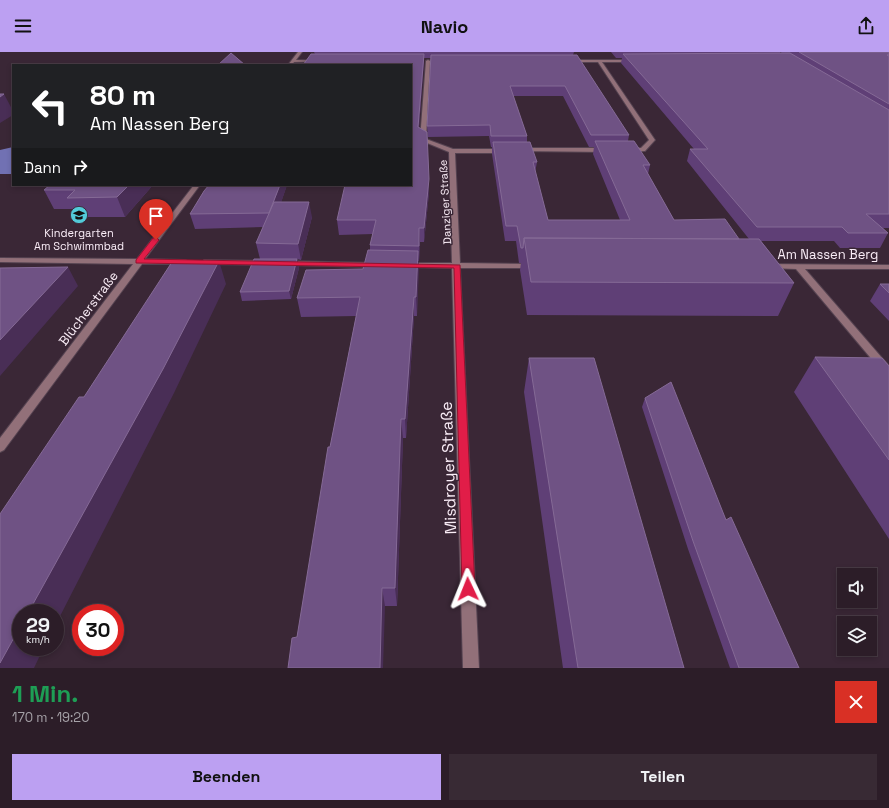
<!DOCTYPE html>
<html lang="de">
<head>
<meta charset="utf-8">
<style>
	:root { --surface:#2c1d28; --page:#382a34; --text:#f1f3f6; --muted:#a6a2a8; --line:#483b45; --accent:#bca0f2 }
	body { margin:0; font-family:"Space Grotesk",sans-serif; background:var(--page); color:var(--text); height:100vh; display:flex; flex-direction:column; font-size:15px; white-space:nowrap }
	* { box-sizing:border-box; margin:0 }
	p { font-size:13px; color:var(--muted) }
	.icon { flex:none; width:22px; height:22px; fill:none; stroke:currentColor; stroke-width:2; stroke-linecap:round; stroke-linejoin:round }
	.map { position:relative; height:616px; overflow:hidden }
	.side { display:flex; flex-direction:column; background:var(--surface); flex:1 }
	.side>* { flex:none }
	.banner { position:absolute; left:12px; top:12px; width:400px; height:122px; border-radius:0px; box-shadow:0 2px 6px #0003,0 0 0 1px var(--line); background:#202124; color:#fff; overflow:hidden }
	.fabs { position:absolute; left:837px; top:516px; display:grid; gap:8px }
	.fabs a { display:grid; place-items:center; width:40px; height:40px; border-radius:0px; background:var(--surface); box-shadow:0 2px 6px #0003,0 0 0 1px var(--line); font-size:20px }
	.speed { position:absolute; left:12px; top:552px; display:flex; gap:8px; font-size:20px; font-weight:700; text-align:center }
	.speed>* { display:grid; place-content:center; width:52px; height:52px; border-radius:50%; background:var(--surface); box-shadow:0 2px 6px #0003,0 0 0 1px var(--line); line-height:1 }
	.speed small { font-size:10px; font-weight:400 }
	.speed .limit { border:6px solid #d22; background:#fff; color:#111 }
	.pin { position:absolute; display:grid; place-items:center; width:34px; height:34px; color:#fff; margin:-41px -17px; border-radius:50% 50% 50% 0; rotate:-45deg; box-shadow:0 0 4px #0007 }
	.pin .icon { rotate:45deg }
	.me { position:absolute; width:44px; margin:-22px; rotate:358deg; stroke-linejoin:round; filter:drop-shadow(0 0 3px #0008) }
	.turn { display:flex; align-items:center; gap:14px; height:84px; padding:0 12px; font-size:18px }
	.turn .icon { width:52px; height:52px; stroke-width:2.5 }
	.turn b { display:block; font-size:28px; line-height:34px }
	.then { display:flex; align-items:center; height:38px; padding:0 12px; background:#0003; gap:8px; font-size:15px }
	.round { display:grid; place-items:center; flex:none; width:42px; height:42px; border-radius:0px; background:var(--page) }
	.head { display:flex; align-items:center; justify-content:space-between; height:68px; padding:0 12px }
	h1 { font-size:24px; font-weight:800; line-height:30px; color:#1e9e55 }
	.button { display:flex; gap:8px; margin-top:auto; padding:8px 12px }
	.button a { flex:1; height:46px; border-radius:0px; background:var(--accent); color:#111; font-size:16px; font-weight:800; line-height:46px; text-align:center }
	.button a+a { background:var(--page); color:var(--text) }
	header { display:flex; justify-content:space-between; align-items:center; height:52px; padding:0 12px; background:var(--accent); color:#111; font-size:18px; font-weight:800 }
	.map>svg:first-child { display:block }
	.water { fill:#7171b3 }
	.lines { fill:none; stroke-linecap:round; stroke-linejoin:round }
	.minor-casing { stroke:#554351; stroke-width:2 }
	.minor { fill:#927079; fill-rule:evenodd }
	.wall { fill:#5f3f76; fill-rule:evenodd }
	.shaded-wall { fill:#492e56 }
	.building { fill:#6f5284; stroke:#856a96 }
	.route { fill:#e11d48; stroke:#92132f }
	.labels { text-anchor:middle; stroke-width:3; stroke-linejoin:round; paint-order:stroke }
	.far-street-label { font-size:11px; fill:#faedf7; stroke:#3a2736 }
	.far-poi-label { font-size:11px; fill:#faedf7; stroke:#3a2736 }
	.street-label { font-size:13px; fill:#faedf7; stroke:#3a2736 }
	.near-street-label { font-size:16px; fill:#faedf7; stroke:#3a2736 }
</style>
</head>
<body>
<header><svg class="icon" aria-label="menu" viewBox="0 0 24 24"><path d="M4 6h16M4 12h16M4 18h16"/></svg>Navio<svg class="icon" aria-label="share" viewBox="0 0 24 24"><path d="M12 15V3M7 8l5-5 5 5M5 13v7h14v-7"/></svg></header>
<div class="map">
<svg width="889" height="616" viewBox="0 0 889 616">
	<rect width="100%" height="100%" fill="#3a2736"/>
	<!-- water -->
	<path class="water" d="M13 95V122H0V98Z"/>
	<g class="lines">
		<defs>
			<path id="minor" d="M298 0H302L296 8 320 9 294 10 292 13H288Z
				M428 8 430 9 426 87 453 97H504L507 99 504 101H455L460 211 533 212 537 214 533 216H460L479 616H463L452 216 405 215 401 213 405 211H452L449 100 420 88 426 9Z
				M567 8H635L634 10H602L655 88 645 99 626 100 623 98 626 96H641L649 88 598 10H568Z
				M520 96H606L609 98 606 100 518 99V97Z
				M194 133H200L145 207 185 208 189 210 188 212H142L4 398 0 400V386L133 212 0 210V206L137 207Z
				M204 208 265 209 269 211 265 213 207 212 203 210Z
				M282 209 377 211 381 213 377 215 285 213H282Z
				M764 212 889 213V217H805L889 314V325L885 323 796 217 767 216H764Z"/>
		</defs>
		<!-- minor casing -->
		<use href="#minor" class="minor-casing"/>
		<!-- minor -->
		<use href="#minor" class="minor"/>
	</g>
	<!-- wall -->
	<path class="wall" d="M314 0H574L573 3 629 83 628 89 650 113 648 122 674 168 739 187H749L687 109 690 97H694L621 11 622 6H616L611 0H780V1H782L780 0H889V176H883L888 181 880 196H840L834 189H761L794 231 778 264 527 263 520 218 521 211H519L516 189H505L492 102V95H491L489 84 428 85 427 74 431 6H424L419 76 429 141 424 190H420L419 209H418L417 264H414L406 386H403L397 554H385L297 585 330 395 356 264 301 265 297 246 363 217 370 198V193L373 182 339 183 337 168 411 13 315 2ZM513 44H563L589 95H594L593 102 620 168H548L535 121 537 110 527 90V84Z
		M50 133H153L125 165H76L72 157H54L44 138Z
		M209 133H287L281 150 312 165 301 208 297 207 299 216 291 247 242 249 240 240 260 207 256 191 263 175 195 177 190 162Z
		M880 232H889V269L870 249Z
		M815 305 889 314V487L794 340Z
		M529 306 684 616H563L524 340Z
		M645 346 799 616H730L688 497 642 355Z"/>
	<!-- shaded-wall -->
	<path class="shaded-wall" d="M424 2V12L418 88V75Z
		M4 42 13 59V63L0 71V45Z
		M429 127V141L424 190V176Z
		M129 133H153L125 165 117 145Z
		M280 133H287L273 175 270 161Z
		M309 150 312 165 301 208 298 192Z
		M419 176 420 190 419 209Z
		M418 199 419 217 417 264 416 245Z
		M297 207 299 216 291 247 289 239Z
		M219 209 226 232 174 341 55 574V561H28Z
		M68 215 78 234 0 324V288Z
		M414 245V264L406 386 405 367Z
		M401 367 403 386 397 554 395 536Z
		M382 536 385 554 383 616H380Z
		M21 573V595H44L34 616H0V611Z"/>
	<!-- building -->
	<path class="building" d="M799 0H889V3H887L889 4V52Z
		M231 1 245 13H218Z
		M790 1 889 58V162H866L888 181H848L842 175H757L690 97H708L623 2Z
		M311 2H424L418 75 427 80 429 127 424 176H419V194L370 193 376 168H337L345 133H411V13H303Z
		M431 3H577L629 83H591L565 34H510L527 84H491L490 73 427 74Z
		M0 42H4L0 45Z
		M595 89H634L650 113H643L674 168 725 167 739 187 524 186 523 196H521L517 174H506L493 90H530L537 110H533L548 168H630Z
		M50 133H129L117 145 67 146 75 138H44Z
		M209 133H280L269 161 190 162 204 139Z
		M274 150H309L298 192 256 191Z
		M524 186 759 187 794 231 531 230Z
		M368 198 418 199 416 245H414L405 367H401L395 536H382L380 616H288L292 586 297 585 328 395H330L360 245 297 246 306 218 363 217Z
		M254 207H297L289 239 240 240Z
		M219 209 163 317 28 561H21V573L0 611V462L79 345H84L172 210Z
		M68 215 0 288V216Z
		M880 232H889V241Z
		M815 305 882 306 889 314V408Z
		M529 306H594L684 616H578Z
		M671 330 726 468 731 465 799 616H739L693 489 645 346Z"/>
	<!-- route -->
	<path class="route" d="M156 185 159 188 144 207 460 213 475 537 473 542 468 544 464 542 462 537 454 216 136 211V208L153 186Z"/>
	<!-- icons -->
	<defs>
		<symbol id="school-disc" viewBox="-11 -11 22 22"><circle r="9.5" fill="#52cbd9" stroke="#3a2736"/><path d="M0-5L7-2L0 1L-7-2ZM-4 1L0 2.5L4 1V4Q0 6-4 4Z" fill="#111"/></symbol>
	</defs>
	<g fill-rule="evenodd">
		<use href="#school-disc" x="69" y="153" width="20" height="20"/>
	</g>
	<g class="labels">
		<!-- far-street labels -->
		<g class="far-street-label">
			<text transform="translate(445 150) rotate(-93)" y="4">Danziger Straße</text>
		</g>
		<!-- far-poi labels -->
		<g class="far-poi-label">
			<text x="79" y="185">Kindergarten<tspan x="79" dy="13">Am Schwimmbad</tspan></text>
		</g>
		<!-- street labels -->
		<g class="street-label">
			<text x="828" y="207">Am Nassen Berg</text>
			<text transform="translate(88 256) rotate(-53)" y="5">Blücherstraße</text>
		</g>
		<!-- near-street labels -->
		<g class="near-street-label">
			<text transform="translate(448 416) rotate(-92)" y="6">Misdroyer Straße</text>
		</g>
	</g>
</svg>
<div class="fabs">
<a><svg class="icon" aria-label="sound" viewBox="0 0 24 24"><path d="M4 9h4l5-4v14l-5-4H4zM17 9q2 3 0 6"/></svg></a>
<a><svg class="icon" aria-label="layers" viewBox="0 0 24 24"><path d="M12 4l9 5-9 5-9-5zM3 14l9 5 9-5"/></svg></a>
</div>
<div class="speed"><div>29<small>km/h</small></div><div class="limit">30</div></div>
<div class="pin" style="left:156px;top:188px;background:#d93025"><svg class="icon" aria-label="arrive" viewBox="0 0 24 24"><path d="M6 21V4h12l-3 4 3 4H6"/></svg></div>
<svg class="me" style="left:468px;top:537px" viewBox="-20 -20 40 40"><path d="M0-17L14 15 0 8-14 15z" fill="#e11d48" stroke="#fff" stroke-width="4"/></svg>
<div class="banner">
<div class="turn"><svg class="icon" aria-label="left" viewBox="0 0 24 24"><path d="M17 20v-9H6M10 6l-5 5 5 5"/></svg><div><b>80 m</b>Am Nassen Berg</div></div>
<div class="then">Dann<svg class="icon" aria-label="right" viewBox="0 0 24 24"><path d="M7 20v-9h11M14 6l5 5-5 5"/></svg></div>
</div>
</div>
<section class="side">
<div class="head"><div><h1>1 Min.</h1><p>170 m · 19:20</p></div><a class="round" style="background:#d93025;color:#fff"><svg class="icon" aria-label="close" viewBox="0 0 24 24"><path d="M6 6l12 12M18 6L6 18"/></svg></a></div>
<div class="button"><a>Beenden</a><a>Teilen</a></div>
</section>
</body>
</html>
